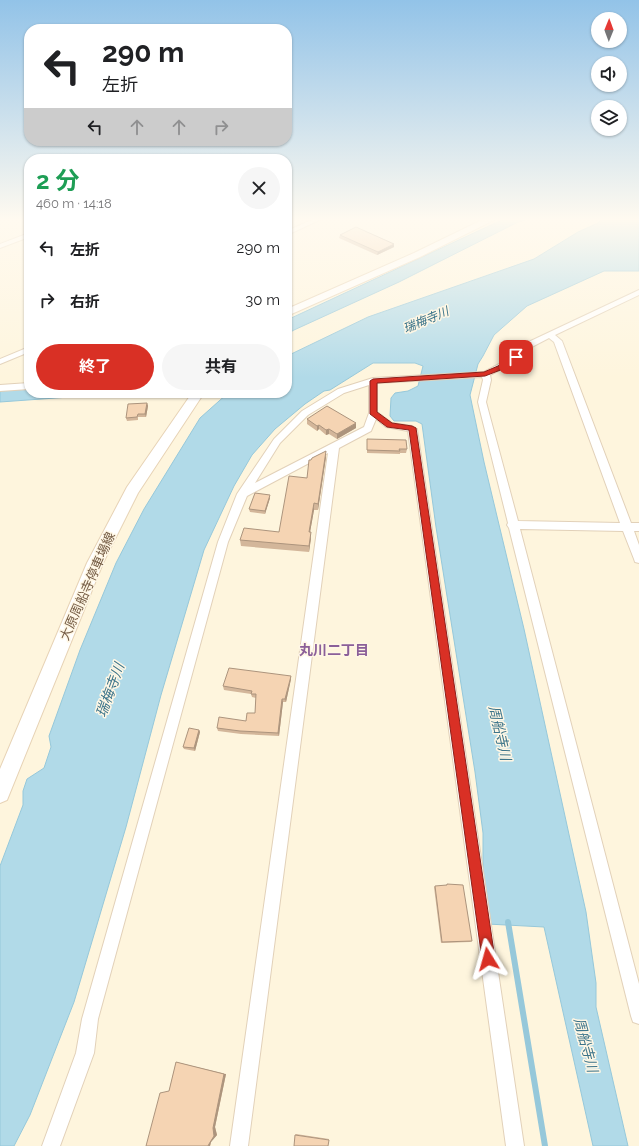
<!DOCTYPE html>
<html lang="ja">
<head>
<meta charset="utf-8">
<style>
	:root { --surface:#fff; --page:#f6f6f6; --text:#202124; --muted:#757577; --accent:#d93025 }
	body { margin:0; font-family:Raleway,"Noto Sans JP",sans-serif; background:var(--page); color:var(--text); height:100vh; display:flex; flex-direction:column; font-size:15px; white-space:nowrap }
	* { box-sizing:border-box; margin:0 }
	p { font-size:13px; color:var(--muted) }
	.icon { flex:none; width:22px; height:22px; fill:none; stroke:currentColor; stroke-width:2; stroke-linecap:round; stroke-linejoin:round }
	.map { position:relative; flex:1; overflow:hidden }
	.side { position:absolute; left:24px; top:154px; width:268px; height:244px; display:flex; flex-direction:column; background:var(--surface); border-radius:16px; box-shadow:0 1px 3px #0004 }
	.side>* { flex:none }
	.hud { position:absolute; left:24px; top:24px; width:268px; height:122px; border-radius:16px; box-shadow:0 1px 3px #0004; background:#fff; color:var(--text); overflow:hidden }
	.needle { width:26px; rotate:1deg }
	.tools { position:absolute; left:591px; top:12px; display:grid; gap:8px }
	.tools a { display:grid; place-items:center; width:36px; height:36px; border-radius:50%; background:var(--surface); box-shadow:0 1px 3px #0004; font-size:20px }
	.pin { position:absolute; display:grid; place-items:center; width:34px; height:34px; color:#fff; margin:-17px; border-radius:8px; box-shadow:0 2px 6px #0006 }
	.me { position:absolute; width:44px; margin:-22px; rotate:352deg; stroke-linejoin:round; filter:drop-shadow(0 0 3px #0008) }
	.turn { display:flex; align-items:center; gap:14px; height:84px; padding:0 12px; font-size:18px }
	.turn .icon { width:52px; height:52px; stroke-width:2.5 }
	.turn b { display:block; font-size:28px; line-height:34px }
	.lanes { display:flex; align-items:center; height:38px; padding:0 12px; background:#0003; justify-content:center; gap:20px; direction:ltr }
	.lanes .off { opacity:.35 }
	.round { display:grid; place-items:center; flex:none; width:42px; height:42px; border-radius:21px; background:var(--page) }
	.head { display:flex; align-items:center; justify-content:space-between; height:68px; padding:0 12px }
	h1 { font-size:24px; font-weight:700; line-height:30px; color:#1e9e55 }
	.button { display:flex; gap:8px; margin-top:auto; padding:8px 12px }
	.button a { flex:1; height:46px; border-radius:24px; background:var(--accent); color:#fff; font-size:16px; font-weight:700; line-height:46px; text-align:center }
	.button a+a { background:var(--page); color:var(--text) }
	ul { padding:0; list-style:none }
	li { display:flex; align-items:center; gap:12px; height:52px; padding:0 12px }
	li div { flex:1 }
	li b { display:block; font-size:15px }
	li em { font-style:normal }
	.map>svg:first-child { display:block }
	.water { fill:#b1dae8; stroke:#96c8da }
	.lines { fill:none; stroke-linecap:round; stroke-linejoin:round }
	.stream { stroke:#96c8da; stroke-width:6 }
	.minor-casing { stroke:#e2d1b9; stroke-width:2 }
	.tertiary-casing { stroke:#e2d1b9; stroke-width:2 }
	.secondary-casing { stroke:#e7d3b6; stroke-width:2 }
	.minor { fill:#fff; fill-rule:evenodd }
	.tertiary { fill:#fff; fill-rule:evenodd }
	.secondary { fill:#fff; fill-rule:evenodd }
	.wall { fill:#d3b69a }
	.shaded-wall { fill:#ac947d }
	.building { fill:#f5d4b3; stroke:#ac947d }
	.route { fill:#d93025; stroke:#8d1f18 }
	.labels { text-anchor:middle; stroke-width:3; stroke-linejoin:round; paint-order:stroke }
	.far-water-label { font-size:12px; font-style:italic; fill:#3c748a; stroke:#fff7e5 }
	.street-label { font-size:13px; fill:#745b44; stroke:#fff7e5 }
	.neighbourhood-label { font-size:14px; font-weight:bold; fill:#8b5f99; stroke:#fff7e5 }
	.water-label { font-size:14px; font-style:italic; fill:#3c748a; stroke:#fff7e5 }
</style>
</head>
<body>
<div class="map">
<svg width="639" height="1146" viewBox="0 0 639 1146">
	<rect width="100%" height="100%" fill="#fef5dd"/>
	<!-- water -->
	<path class="water" d="M506 218H532L518 222 399 282 294 330 287 334V320Z
		M603 218H639V271H604L527 306 494 335 483 356 478 364 470 395 484 462 524 629 586 912 596 983V1007L628 1146H593L544 927 487 924 483 887V833L475 772 436 527 422 424 416 421H394L390 416 391 398 395 393 408 391 418 386 423 366 415 363H373L330 390 324 391 305 404 275 429 252 455 234 486 204 550 161 695 126 827 74 1002 30 1115 14 1146H0V866L23 805V791L27 779 44 768 51 747 49 736 80 650 116 563 144 509 200 418 228 393H287V356L368 317 534 259 578 232 598 223Z
		M29 389V393H125L0 402V391Z"/>
	<g class="lines">
		<!-- stream -->
		<path class="stream" d="M508 922 545 1146"/>
		<defs>
			<path id="minor" d="M316 218H324L287 235V231Z
				M29 233V237L0 248V244Z
				M639 290V295L555 335 562 341 631 523H639V531H634L639 545V563L635 562 634 559 623 531 520 529 639 984V1024L633 1022 631 1016 509 528 507 525 508 523 478 402 483 380 482 377 377 383V412L392 423 412 426 417 429 524 1146H506L408 431 386 427 376 419 371 431 339 448 248 1146H230L328 453 247 496 228 542 98 1019 94 1053 60 1146H42L76 1053 82 1019 218 542 237 494 274 439 302 411 338 389 373 378 484 372 503 362 520 346ZM549 338 554 342 620 523 518 521 486 402 491 380 490 375 509 365 526 350ZM369 385V413L364 427 255 483 280 443 308 415 344 393Z
				M29 347V352L0 364V359Z"/>
			<path id="tertiary" d="M29 383V389L0 391V385Z"/>
			<path id="secondary" d="M486 218H498L420 257 287 316V309L414 253Z
				M192 393H204L138 493 103 563 7 800 0 803V769L87 563 127 487Z"/>
		</defs>
		<!-- minor casing -->
		<use href="#minor" class="minor-casing"/>
		<!-- tertiary casing -->
		<use href="#tertiary" class="tertiary-casing"/>
		<!-- secondary casing -->
		<use href="#secondary" class="secondary-casing"/>
		<!-- minor -->
		<use href="#minor" class="minor"/>
		<!-- tertiary -->
		<use href="#tertiary" class="tertiary"/>
		<!-- secondary -->
		<use href="#secondary" class="secondary"/>
	</g>
	<!-- wall -->
	<path class="wall" d="M340 235 394 247 377 255 339 238Z
		M147 403 148 406 146 417H138V420L127 421 126 418Z
		M307 419 356 428 337 439 329 434 326 435 319 429 317 431 307 424Z
		M367 439 407 449 406 453H400V454L367 453Z
		M326 457 318 510H314L310 532H311V538L309 552 241 546 240 540 279 532 307 478 311 460Z
		M270 498 265 514 250 512 249 509Z
		M291 676V679L286 702H283L279 736 241 734 218 731 217 728 246 721 255 713 256 698 252 697 251 694 224 690 223 686Z
		M199 730 200 732 195 751 184 749 183 747Z
		M447 884 472 941 470 942 441 943 434 887 435 886H446Z
		M176 1062 226 1074 215 1127 217 1135 211 1142 210 1146H146L169 1091Z
		M296 1134 329 1139V1140L295 1135Z"/>
	<!-- shaded-wall -->
	<path class="shaded-wall" d="M394 244V247L377 255 378 252Z
		M147 403 148 406 146 417 145 414Z
		M356 423V428L337 439V434Z
		M319 425V429L317 431V426Z
		M329 429V434L326 435V430Z
		M326 451V457L318 510V504Z
		M270 495V498L265 514V511Z
		M314 503V510L309 538V532Z
		M311 532V538L309 552V546Z
		M291 676V679L286 702 285 699Z
		M282 699 283 702 279 736 278 733Z
		M199 730 200 732 195 751 194 748Z
		M224 1074H226L215 1127 217 1135 211 1142 210 1146H208L213 1128Z"/>
	<!-- building -->
	<path class="building" d="M356 227 394 244 378 252 340 235Z
		M147 403 145 414H138L137 417 126 418 128 404Z
		M327 406 356 423 337 434 329 429 326 430 319 425 317 426 307 419Z
		M367 439 406 440 407 449H399L400 451 367 450Z
		M326 451 318 504 314 503 309 532H311L309 546 240 540 244 528 279 532 289 476 307 478 309 460H311L312 458Z
		M255 493 270 495 265 511 249 509Z
		M229 668 291 676 285 699H282L278 733 240 731 217 728 219 717 246 721 247 713H255L256 694H251L252 691 223 686Z
		M189 728 199 730 194 748 183 747Z
		M447 884 463 885 472 941 442 942 435 886 447 885Z
		M176 1062 224 1074 213 1128 214 1136 209 1144 208 1146H146L160 1093 169 1091Z
		M295 1135 329 1140 328 1146H294Z"/>
	<!-- sky -->
	<linearGradient id="sky" x2="0" y2="1"><stop stop-color="#92c3e8"/><stop offset="0.58" stop-color="#fffaf0"/><stop offset="1" stop-color="#fffaf0" stop-opacity="0"/></linearGradient>
	<rect width="639" height="378" fill="url(#sky)"/>
	<!-- route -->
	<path class="route" d="M514 355 519 357 503 369 485 376 377 383V412L392 423 412 426 416 428 495 959 493 964 488 965 484 964 482 959 409 430 387 427 370 414V381L373 379 484 372 498 366Z"/>
	<g class="labels">
		<!-- far-water labels -->
		<g class="far-water-label">
			<text transform="translate(426 320) rotate(-23)" y="4">瑞梅寺川</text>
		</g>
		<!-- street labels -->
		<g class="street-label">
			<text transform="translate(87 586) rotate(-66)" y="5">大原周船寺停車場線</text>
		</g>
		<!-- neighbourhood labels -->
		<g class="neighbourhood-label">
			<text x="334" y="655">丸川二丁目</text>
		</g>
		<!-- water labels -->
		<g class="water-label">
			<text transform="translate(110 690) rotate(-70)" y="5">瑞梅寺川</text>
			<text transform="translate(500 733) rotate(77)" y="5">周船寺川</text>
			<text transform="translate(586 1045) rotate(75)" y="5">周船寺川</text>
		</g>
	</g>
</svg>
<div class="tools">
<a><svg class="needle" viewBox="-14 -14 28 28"><path d="M0-13l5 13h-10z" fill="#e53935"/><path d="M0 13l5-13h-10z" fill="#757577"/></svg></a>
<a><svg class="icon" aria-label="sound" viewBox="0 0 24 24"><path d="M4 9h4l5-4v14l-5-4H4zM17 9q2 3 0 6"/></svg></a>
<a><svg class="icon" aria-label="layers" viewBox="0 0 24 24"><path d="M12 4l9 5-9 5-9-5zM3 14l9 5 9-5"/></svg></a>
</div>
<div class="pin" style="left:516px;top:357px;background:#d93025"><svg class="icon" aria-label="arrive" viewBox="0 0 24 24"><path d="M6 21V4h12l-3 4 3 4H6"/></svg></div>
<svg class="me" style="left:488px;top:959px" viewBox="-20 -20 40 40"><path d="M0-17L14 15 0 8-14 15z" fill="#d93025" stroke="#fff" stroke-width="4"/></svg>
<div class="hud">
<div class="turn"><svg class="icon" aria-label="left" viewBox="0 0 24 24"><path d="M17 20v-9H6M10 6l-5 5 5 5"/></svg><div><b>290 m</b>左折</div></div>
<div class="lanes"><svg class="icon" aria-label="left" viewBox="0 0 24 24"><path d="M17 20v-9H6M10 6l-5 5 5 5"/></svg><svg class="icon off" aria-label="ahead" viewBox="0 0 24 24"><path d="M12 20V5M6 11l6-6 6 6"/></svg><svg class="icon off" aria-label="ahead" viewBox="0 0 24 24"><path d="M12 20V5M6 11l6-6 6 6"/></svg><svg class="icon off" aria-label="right" viewBox="0 0 24 24"><path d="M7 20v-9h11M14 6l5 5-5 5"/></svg></div>
</div>
<section class="side">
<div class="head"><div><h1>2 分</h1><p>460 m · 14:18</p></div><a class="round"><svg class="icon" aria-label="close" viewBox="0 0 24 24"><path d="M6 6l12 12M18 6L6 18"/></svg></a></div>
<ul>
<li><svg class="icon" aria-label="left" viewBox="0 0 24 24"><path d="M17 20v-9H6M10 6l-5 5 5 5"/></svg><div><b>左折</b></div><em>290 m</em></li>
<li><svg class="icon" aria-label="right" viewBox="0 0 24 24"><path d="M7 20v-9h11M14 6l5 5-5 5"/></svg><div><b>右折</b></div><em>30 m</em></li>
</ul>
<div class="button"><a>終了</a><a>共有</a></div>
</section>
</div>
</body>
</html>
